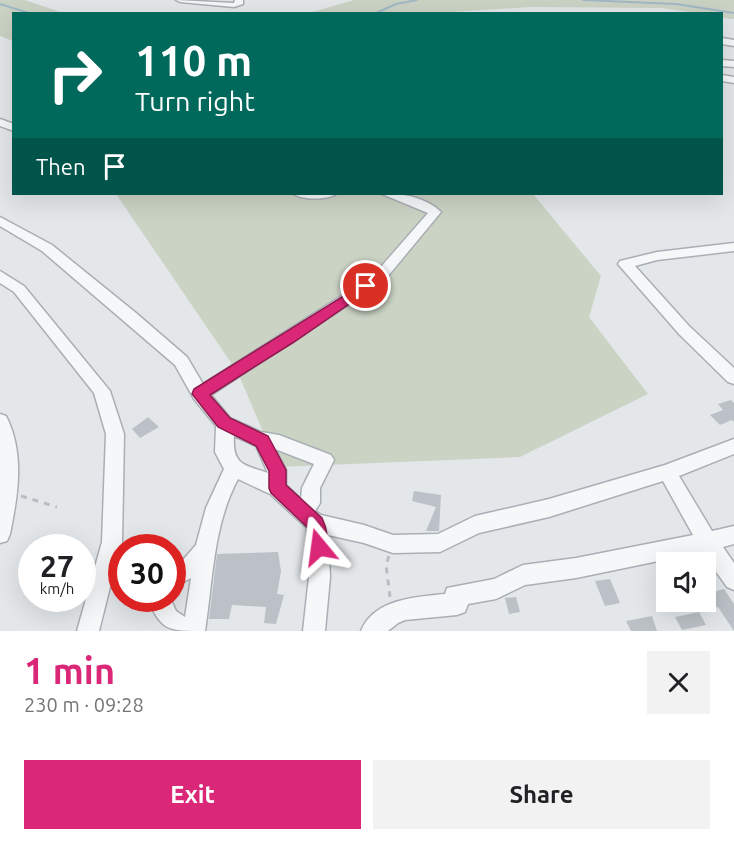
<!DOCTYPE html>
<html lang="en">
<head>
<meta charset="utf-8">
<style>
	:root { --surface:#fff; --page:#f2f2f2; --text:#202124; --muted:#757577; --accent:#db2777 }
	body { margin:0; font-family:Ubuntu,sans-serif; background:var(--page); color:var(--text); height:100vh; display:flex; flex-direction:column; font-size:22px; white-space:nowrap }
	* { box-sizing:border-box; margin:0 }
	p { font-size:20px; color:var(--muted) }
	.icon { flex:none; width:33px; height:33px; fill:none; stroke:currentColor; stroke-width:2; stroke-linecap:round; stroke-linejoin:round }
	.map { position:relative; height:631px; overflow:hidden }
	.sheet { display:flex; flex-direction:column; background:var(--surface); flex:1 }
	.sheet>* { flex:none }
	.guide { position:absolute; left:12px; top:12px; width:711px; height:183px; border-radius:0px; box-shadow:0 6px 24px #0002; background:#00695c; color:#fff; overflow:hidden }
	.controls { position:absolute; left:656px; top:552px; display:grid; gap:12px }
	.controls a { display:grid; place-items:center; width:60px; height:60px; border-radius:0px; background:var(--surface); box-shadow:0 6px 24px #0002; font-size:30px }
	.speed { position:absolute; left:18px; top:534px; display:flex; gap:12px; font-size:30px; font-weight:700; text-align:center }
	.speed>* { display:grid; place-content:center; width:78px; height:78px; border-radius:50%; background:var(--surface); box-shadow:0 6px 24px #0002; line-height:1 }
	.speed small { font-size:15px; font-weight:400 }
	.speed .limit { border:9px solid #d22; background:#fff; color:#111 }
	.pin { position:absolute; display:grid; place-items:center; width:51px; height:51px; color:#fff; margin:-26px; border:3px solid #fff; border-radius:50%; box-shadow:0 2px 6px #0007 }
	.me { position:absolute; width:66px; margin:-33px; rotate:344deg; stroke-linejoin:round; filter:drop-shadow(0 0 4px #0008) }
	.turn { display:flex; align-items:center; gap:21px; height:126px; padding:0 24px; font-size:27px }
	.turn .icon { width:78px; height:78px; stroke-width:2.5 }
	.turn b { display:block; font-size:42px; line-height:51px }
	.then { display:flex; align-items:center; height:57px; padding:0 24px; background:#0003; gap:12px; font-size:22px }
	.round { display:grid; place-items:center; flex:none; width:63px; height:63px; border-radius:0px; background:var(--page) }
	.headline { display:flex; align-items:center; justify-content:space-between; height:102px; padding:0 24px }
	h1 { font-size:36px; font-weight:700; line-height:45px; color:var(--accent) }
	.button { display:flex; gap:12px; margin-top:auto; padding:12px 24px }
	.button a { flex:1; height:69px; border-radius:0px; background:var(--accent); color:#fff; font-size:24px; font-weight:700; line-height:69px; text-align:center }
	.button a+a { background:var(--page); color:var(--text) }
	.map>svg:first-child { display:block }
	.green { fill:#cbd3c5 }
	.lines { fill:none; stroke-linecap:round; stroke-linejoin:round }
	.stream { stroke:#a2b8c6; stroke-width:2 }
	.building { fill:#bbc1c6 }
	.minor-casing { stroke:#a9afb4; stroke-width:3 }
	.path { stroke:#babdc2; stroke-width:3; stroke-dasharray:6 6; stroke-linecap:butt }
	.minor { fill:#f6f7f9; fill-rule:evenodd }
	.route { fill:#db2777; stroke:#8e194d; stroke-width:1.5 }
</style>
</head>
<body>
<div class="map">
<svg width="734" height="631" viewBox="0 0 734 631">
	<rect width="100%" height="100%" fill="#e3e7ea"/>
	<!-- green -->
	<path class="green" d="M0 0H25L63 13 14 14 13 41 0 36Z
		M354 0H734V19L722 18V14L696 13 662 8 532 7 418 14 309 13Z
		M116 194H533L601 276 589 317 648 394 520 457 278 467 238 373Z"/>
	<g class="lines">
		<!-- stream -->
		<path class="stream" d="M583 0 676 4 734 13
			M0 4 32 14
			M374 14 396 4 417 0"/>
	</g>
	<!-- building -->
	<path class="building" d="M731 400 734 403V422L732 420 720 425 710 415 723 410 718 404Z
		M148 417 159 427 140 438 132 429Z
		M414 491 441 495 439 531H426L436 507 412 501Z
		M278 552 281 571 277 594 284 595 276 624 264 623 266 607 232 605 229 619H209L217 554Z
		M610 579 620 603 605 606 595 581Z
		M724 589 734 604V631L718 607 701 612 695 602H705V594Z
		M516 597 520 612 509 614 505 598Z
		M699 612 706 625 682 630 675 617Z
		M652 616 657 631H631L626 621Z"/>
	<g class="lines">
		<defs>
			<path id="minor" d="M176 0 234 3 235 0H243V4L234 7 180 2Z
				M722 38 734 40V46L722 44Z
				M722 60 734 61V67L722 66Z
				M722 75 734 77V83L722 81Z
				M0 119 14 124V131L0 126Z
				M294 194H336C328 200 302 200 294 194Z
				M382 194C401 192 427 198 441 212L383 282 211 395 230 418 261 432 279 435 331 455 334 460 320 488V503L315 511 321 515 364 525 393 535 438 534 475 516 549 499 665 465 734 439V454L679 476 712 531 734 526V544L723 547 734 563V590L727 587 702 552 576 578 525 585 496 599 468 604 465 612 457 615 405 620 398 623 388 631H361C374 599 415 597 445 594L447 588 494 579 523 565 576 558 693 535 663 481 549 517 479 533 440 552 393 553 364 543 328 535 330 577 325 631H303L309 577 307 528 270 494 238 479C213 525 213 580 205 631 167 631 162 631 147 598H170L176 611 185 617 191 578 172 588V566L182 561 196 545 206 508 224 469 215 452 216 426 194 399 175 365 42 251 0 226V217L52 245 136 313 187 357 203 384 373 276 428 213ZM234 436 256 446 268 473C244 465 232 465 234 436ZM275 449 314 464 302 488 301 499 286 485V470Z
				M734 243V251L657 260 635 266 689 326 734 368V384L728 382 679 334 618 264 620 261 657 252Z
				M0 271 24 286 110 391 124 434 122 542 115 568 122 569V589L110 587 99 631H77L102 542 106 434 94 393 14 292 0 283Z
				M0 414 6 416C25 453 18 495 10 534L7 541 0 543Z"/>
		</defs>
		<!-- minor casing -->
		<use href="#minor" class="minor-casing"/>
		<!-- path -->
		<path class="path" d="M21 496 57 507
			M389 556 386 565 390 597"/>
		<!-- minor -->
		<use href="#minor" class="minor"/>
	</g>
	<!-- route -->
	<path class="route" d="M366 282 371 283 373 286 371 289 294 342 210 395 230 418 268 436 286 470V485L322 518C327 528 330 543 325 553L319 555 312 553 308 528 271 493 269 488V471L256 446 218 427 192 394 194 389Z"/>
</svg>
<div class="controls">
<a><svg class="icon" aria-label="sound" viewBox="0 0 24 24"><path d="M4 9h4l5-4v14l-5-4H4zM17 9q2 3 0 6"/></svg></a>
</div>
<div class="speed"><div>27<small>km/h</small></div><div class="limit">30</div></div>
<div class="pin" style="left:366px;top:286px;background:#d93025"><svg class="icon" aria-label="arrive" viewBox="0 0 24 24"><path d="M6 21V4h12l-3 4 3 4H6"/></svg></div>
<svg class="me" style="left:319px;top:547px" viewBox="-20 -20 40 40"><path d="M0-17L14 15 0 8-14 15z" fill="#db2777" stroke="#fff" stroke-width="4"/></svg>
<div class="guide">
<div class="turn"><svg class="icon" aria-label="right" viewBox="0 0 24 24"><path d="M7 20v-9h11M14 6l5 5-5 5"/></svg><div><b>110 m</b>Turn right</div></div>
<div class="then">Then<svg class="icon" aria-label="arrive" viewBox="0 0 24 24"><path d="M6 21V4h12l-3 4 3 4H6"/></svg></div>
</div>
</div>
<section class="sheet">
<div class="headline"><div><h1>1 min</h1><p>230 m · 09:28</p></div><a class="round"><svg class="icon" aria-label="close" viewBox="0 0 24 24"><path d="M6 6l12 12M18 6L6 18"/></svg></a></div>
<div class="button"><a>Exit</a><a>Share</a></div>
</section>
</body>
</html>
